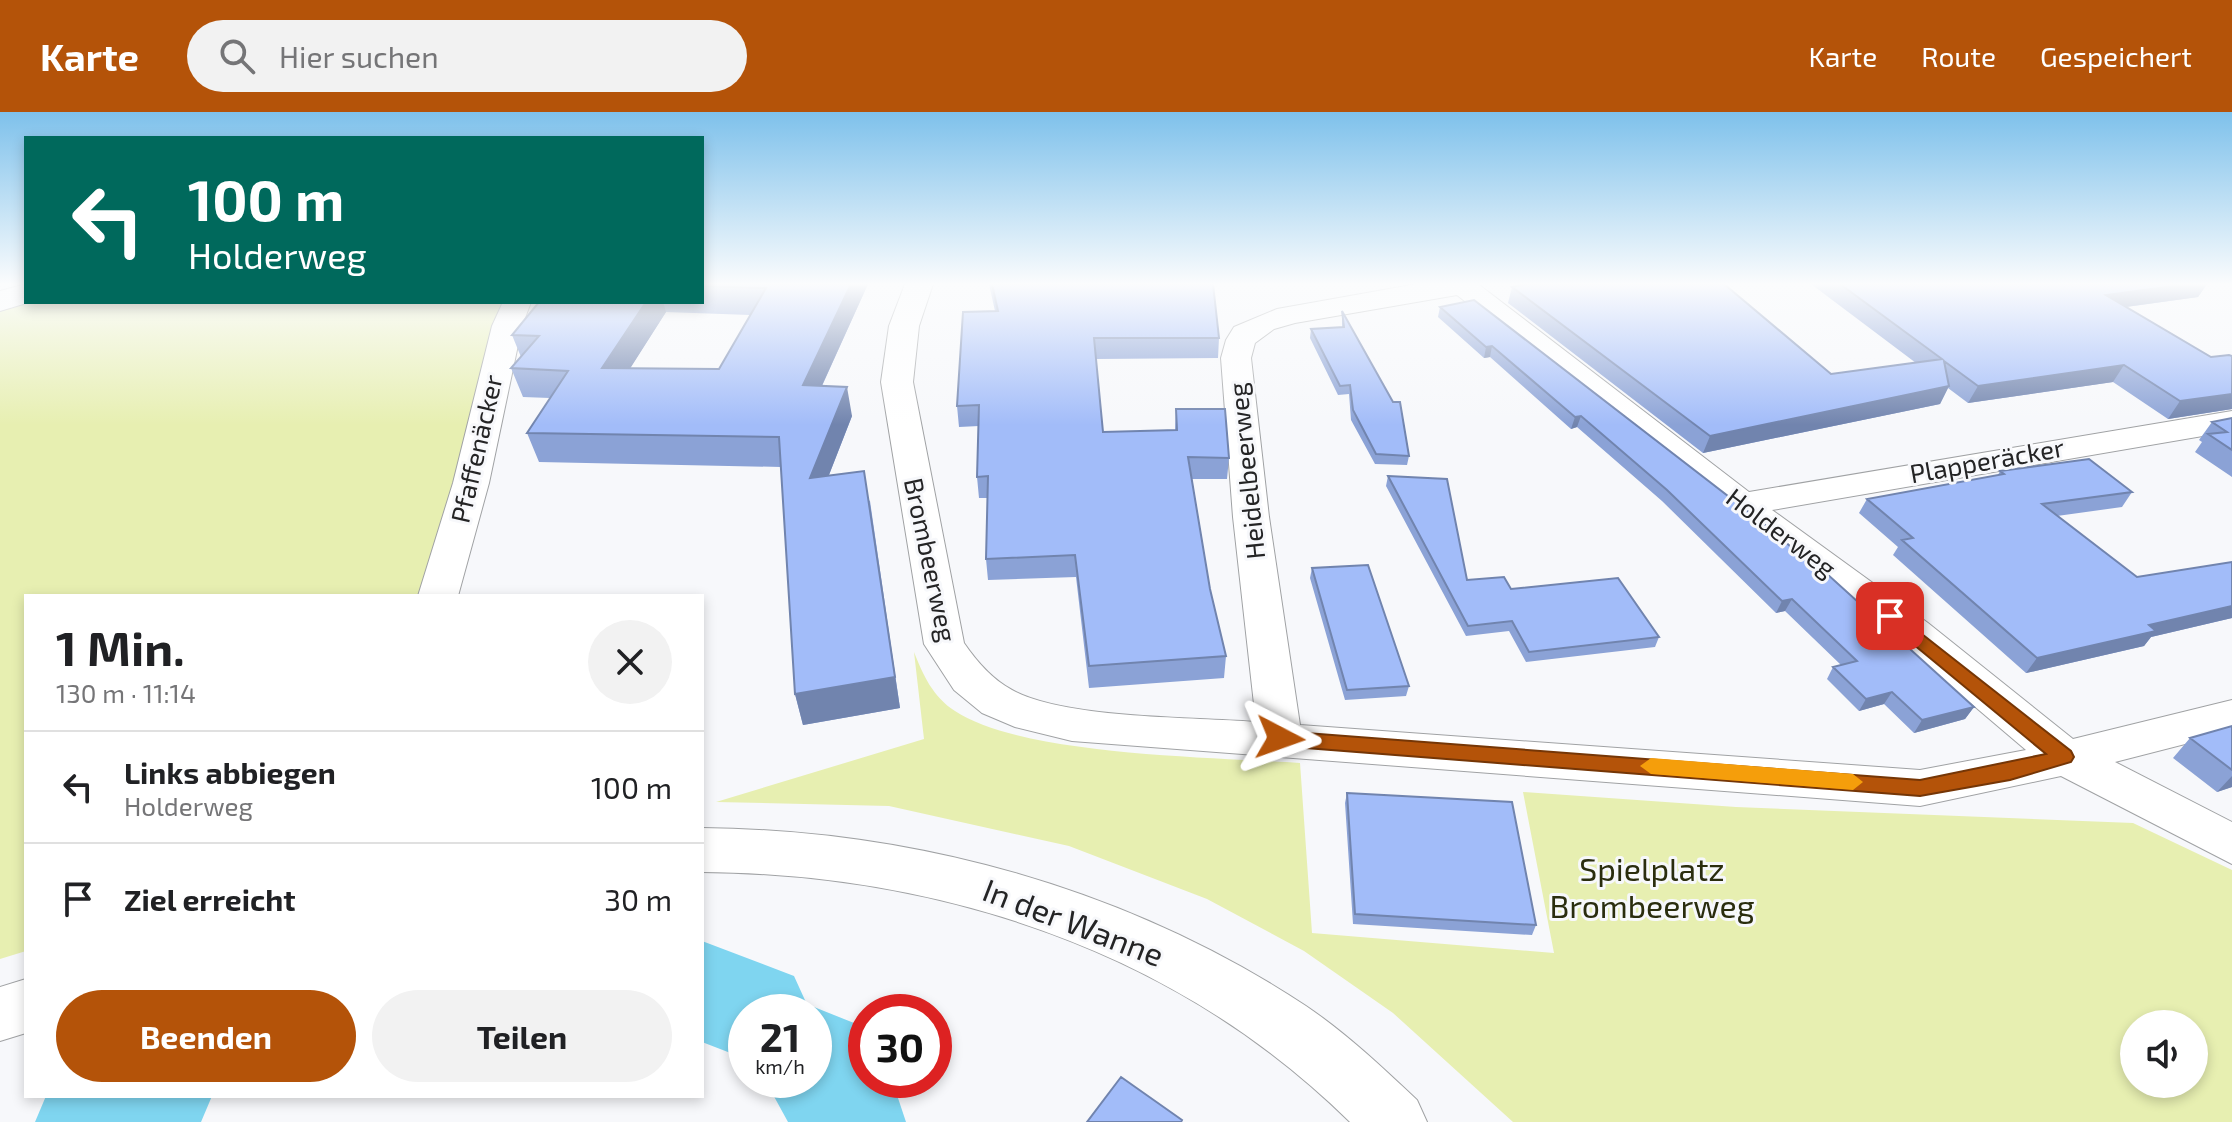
<!DOCTYPE html>
<html lang="de">
<head>
<meta charset="utf-8">
<style>
	:root { --surface:#fff; --page:#f2f2f2; --text:#202124; --muted:#757577; --line:#e0e0e0; --accent:#b45309 }
	body { margin:0; font-family:"Exo 2",sans-serif; background:var(--page); color:var(--text); height:100vh; display:flex; flex-direction:column; font-size:30px; white-space:nowrap }
	* { box-sizing:border-box; margin:0 }
	p { font-size:26px; color:var(--muted) }
	.icon { flex:none; width:44px; height:44px; fill:none; stroke:currentColor; stroke-width:2; stroke-linecap:round; stroke-linejoin:round }
	.map { position:relative; flex:1; overflow:hidden }
	.drawer { position:absolute; left:24px; top:482px; width:680px; height:504px; display:flex; flex-direction:column; background:var(--surface); border-radius:0px; box-shadow:0 4px 12px #0003 }
	.drawer>* { flex:none }
	.hud { position:absolute; left:24px; top:24px; width:680px; height:168px; border-radius:0px; box-shadow:0 4px 12px #0003; background:#00695c; color:#fff; overflow:hidden }
	.fabs { position:absolute; left:2120px; top:898px; display:grid; gap:16px }
	.fabs a { display:grid; place-items:center; width:88px; height:88px; border-radius:50%; background:var(--surface); box-shadow:0 4px 12px #0003; font-size:40px }
	.speed { position:absolute; left:728px; top:882px; display:flex; gap:16px; font-size:40px; font-weight:700; text-align:center }
	.speed>* { display:grid; place-content:center; width:104px; height:104px; border-radius:50%; background:var(--surface); box-shadow:0 4px 12px #0003; line-height:1 }
	.speed small { font-size:20px; font-weight:400 }
	.speed .limit { border:12px solid #d22; background:#fff; color:#111 }
	.pin { position:absolute; display:grid; place-items:center; width:68px; height:68px; color:#fff; margin:-34px; border-radius:16px; box-shadow:0 4px 12px #0006 }
	.me { position:absolute; width:88px; margin:-44px; rotate:94deg; stroke-linejoin:round; filter:drop-shadow(0 0 6px #0008) }
	.turn { display:flex; align-items:center; gap:28px; height:168px; padding:0 32px; font-size:36px }
	.turn .icon { width:104px; height:104px; stroke-width:2.5 }
	.turn b { display:block; font-size:56px; line-height:68px }
	.round { display:grid; place-items:center; flex:none; width:84px; height:84px; border-radius:42px; background:var(--page) }
	.summary { display:flex; align-items:center; justify-content:space-between; height:136px; padding:0 32px }
	h1 { font-size:48px; font-weight:700; line-height:60px }
	.action { display:flex; gap:16px; margin-top:auto; padding:16px 32px }
	.action a { flex:1; height:92px; border-radius:48px; background:var(--accent); color:#fff; font-size:32px; font-weight:700; line-height:92px; text-align:center }
	.action a+a { background:var(--page); color:var(--text) }
	ul { padding:0; list-style:none }
	li { display:flex; align-items:center; gap:24px; height:112px; padding:0 32px; border-top:2px solid var(--line) }
	li div { flex:1 }
	li b { display:block; font-size:30px }
	li em { font-style:normal }
	header { display:flex; align-items:center; gap:48px; box-sizing:border-box; height:112px; padding:0 40px; background:var(--accent); color:#fff }
	header strong { font-size:38px }
	nav { display:flex; gap:44px; margin-inline-start:auto; font-size:28px }
	.search { width:560px; height:72px; background:var(--page); display:flex; align-items:center; gap:20px; box-sizing:border-box; padding:0 28px; border-radius:44px; color:var(--muted); font-size:30px }
	.map>svg:first-child { display:block }
	.green { fill:#e7efb1; fill-rule:evenodd }
	.lines { fill:none; stroke-linecap:round; stroke-linejoin:round }
	.river { fill:#7fd5f0; fill-rule:evenodd }
	.minor-casing { stroke:#a0a2a4; stroke-width:2 }
	.tertiary-casing { stroke:#a0a2a4; stroke-width:2 }
	.minor { fill:#fff; fill-rule:evenodd }
	.tertiary { fill:#fff; fill-rule:evenodd }
	.wall { fill:#8ba2d6; fill-rule:evenodd }
	.shaded-wall { fill:#7184ae }
	.building { fill:#a2bcf9; stroke:#7184ae; stroke-width:2 }
	.route { fill:#b45309; stroke:#753606; stroke-width:2 }
	.slow { fill:#f59e0b }
	.labels { text-anchor:middle; stroke-width:6; stroke-linejoin:round; paint-order:stroke }
	.street-label { font-size:26px; fill:#242425; stroke:#f7f8fb }
	.near-park-label { font-size:32px; fill:#2a2d0e; stroke:#f7f8fb }
	.near-street-label { font-size:32px; fill:#242425; stroke:#f7f8fb }
</style>
</head>
<body>
<header>
<strong>Karte</strong>
<div class="search"><svg class="icon" aria-label="search" viewBox="0 0 24 24"><circle cx="10" cy="10" r="6"/><path d="M15 15l6 6"/></svg>Hier suchen</div>
<nav><a>Karte</a><a>Route</a><a>Gespeichert</a></nav>
</header>
<div class="map">
<svg width="2232" height="1010" viewBox="0 0 2232 1010">
	<rect width="100%" height="100%" fill="#f7f8fb"/>
	<!-- green -->
	<path class="green" d="M26 190H504L424 484H26V839L0 847V196Z
		M914 540C923 563 933 585 955 599 1023 644 1215 645 1300 651L1312 821 1554 841 1523 680 1736 695 2133 711 2232 758V1010H1513L1393 901 1304 839 1207 787 1069 734 889 694 716 690 924 627ZM2134 912H2194V972H2134Z"/>
	<g class="lines">
		<!-- river -->
		<path class="river" d="M702 829 794 864 809 897 814 895 854 911 866 922V968H892L906 1010H788L765 968H814V900H746V947L702 930Z
			M46 984H212L201 1010H35Z"/>
		<defs>
			<path id="minor" d="M905 172H933L919 214 913 270 964 531C977 550 992 567 1012 578 1064 607 1193 605 1256 610L1233 405 1221 246 1226 228 1234 215 1277 197 1417 172H1478L1749 380 2232 299V319L1772 398 1928 511 2073 627 2232 588V620L2115 650 2232 710V752L2061 664 1920 694 1072 629 1015 615 982 601 954 578 924 532 881 270 889 214ZM1457 183 1900 531 2026 638 1920 658 1300 613 1269 405 1251 246 1255 231 1274 217 1295 211Z
				M503 190H531L522 214 489 371 458 484H418L453 371 492 214Z"/>
			<path id="tertiary" d="M26 172V190H30L0 199V179Z
				M702 716C915 718 1127 776 1306 894 1346 921 1382 955 1417 988L1427 1010H1350C1177 839 942 762 702 760Z
				M26 867V921L0 929V875Z"/>
		</defs>
		<!-- minor casing -->
		<use href="#minor" class="minor-casing"/>
		<!-- tertiary casing -->
		<use href="#tertiary" class="tertiary-casing"/>
		<!-- minor -->
		<use href="#minor" class="minor"/>
		<!-- tertiary -->
		<use href="#tertiary" class="tertiary"/>
	</g>
	<!-- wall -->
	<path class="wall" d="M702 172H868L822 274 852 304 829 363 870 389 900 596 803 613 795 582 781 355 539 350 527 321 550 286 523 285 511 256 521 245 512 223 539 190H702ZM666 200 750 203 719 257 630 256Z
		M989 172H1213L1219 226 1218 246 1096 247 1103 320 1175 318 1176 297 1229 346 1227 367H1192L1210 477 1226 544 1224 566 1089 576 1076 465 988 468 986 447 988 386H979L977 365 979 314 959 315 957 294 995 199Z
		M1517 172H1724L1831 262 1916 251 1811 172H2207L2198 185 2126 195 2211 245 2232 244V297L2168 307 2113 270 1968 291 1948 276 1940 292 1703 341 1508 191 1512 175 1518 173Z
		M1440 195 1810 452 1974 595 1965 607 1914 621 1884 592 1859 599 1827 567 1833 555 1841 553 1785 499 1776 501 1662 389 1577 315 1571 317 1490 245 1484 246 1438 205Z
		M1342 199 1409 344 1407 353 1375 352 1351 308 1349 282 1338 283 1310 226 1311 217 1342 215Z
		M2232 306V365L2195 340 2202 330 2199 328 2212 310Z
		M2000 359 2132 380 2122 395 2057 404 2137 465 2232 450V506L2151 525 2144 534 2026 561 1893 443 1898 435 1859 401 1867 387 1998 363Z
		M1388 364 1467 468 1511 477 1659 525 1655 535 1526 550 1509 519 1466 524 1386 374Z
		M1312 456 1409 574 1406 584 1345 588 1310 466Z
		M2232 614V675L2217 680 2173 646 2190 626Z
		M1347 681 1536 813 1532 823 1353 812 1345 691Z"/>
	<!-- shaded-wall -->
	<path class="shaded-wall" d="M851 172H868L809 302 803 273Z
		M2188 172H2207L2198 185 2096 199 2106 183Z
		M646 190H663L666 200 612 285 602 256Z
		M1492 234 1490 245 1484 246 1486 235Z
		M2124 253 2113 270 1968 291 1978 274Z
		M1949 274 1940 292 1703 341 1710 324Z
		M847 275 852 304 816 396 810 366Z
		M2232 282V297L2168 307 2180 289Z
		M1581 304 1577 315 1571 317 1575 305Z
		M864 359 900 596 803 613 795 582Z
		M1792 487 1785 499 1776 501 1782 489Z
		M2232 494V506L2151 525 2144 534 2026 561 2037 546 2149 513Z
		M1892 580 1884 592 1859 599 1866 587Z
		M1974 595 1965 607 1914 621 1922 608Z
		M2232 664V675L2217 680Z"/>
	<!-- building -->
	<path class="building" d="M702 172H851L803 273 847 275 810 366 864 359 895 565 795 582 779 325 527 321 568 259 511 256 539 224 512 223 539 190H646L602 256 719 257 766 176 702 174Z
		M992 172H1213L1219 226H1094L1103 320 1177 318 1176 297H1225L1229 346 1188 345 1210 477 1226 544 1089 554 1075 443 986 447 988 364 977 365 979 293 957 294 963 200 998 199Z
		M1526 172H1724L1831 262 1942 247 1840 172H2188L2106 183 2211 245 2229 243 2232 244V282L2180 289 2124 253 1978 274 1944 249 1949 274 1710 324 1512 175Z
		M1474 188 1772 418 1810 452 1815 451 1974 595 1922 608 1892 580 1866 587 1833 555 1857 549 1792 487 1782 489 1667 378 1581 304 1575 305 1492 234 1486 235 1440 195Z
		M1342 199 1393 290H1400L1409 344 1376 342 1353 298 1350 273 1340 274 1311 217 1344 215Z
		M2232 306V338L2208 322 2227 320 2212 310Z
		M2089 347 2132 380 2042 392 2137 465 2232 450V494L2149 513 2156 519 2037 546 1902 428 1913 426 1867 387 2004 362 2000 359Z
		M1388 364 1447 367 1467 468 1504 465 1511 477 1618 466 1659 525 1529 540 1512 509 1468 514Z
		M1368 453 1409 574 1347 578 1312 456Z
		M2232 614V658L2190 626Z
		M1347 681 1512 690 1536 813 1355 802Z
		M1121 965 1182 1008 1181 1010H1087Z"/>
	<!-- sky -->
	<linearGradient id="sky" x2="0" y2="1"><stop stop-color="#7ec1eb"/><stop offset="0.55" stop-color="#fbfcfd"/><stop offset="1" stop-color="#fbfcfd" stop-opacity="0"/></linearGradient>
	<rect width="2232" height="313" fill="url(#sky)"/>
	<!-- route -->
	<path class="route" d="M1890 497 2071 639 2074 645 2071 650 2010 668 1920 684 1280 634 1270 626 1280 619 1920 668 2046 642 1884 508V499Z"/>
	<!-- slow -->
	<path class="slow" d="M1651 646 1853 662 1863 670 1853 678 1651 662 1640 654Z"/>
	<g class="labels">
		<!-- street labels -->
		<g class="street-label">
			<text transform="translate(477 337) rotate(-77)" y="9">Pfaffenäcker</text>
			<text transform="translate(1987 349) rotate(-10)" y="9">Plapperäcker</text>
			<text transform="translate(1247 359) rotate(-96)" y="9">Heidelbeerweg</text>
			<text transform="translate(1781 421) rotate(37)" y="9">Holderweg</text>
			<text transform="translate(930 448) rotate(78)" y="9">Brombeerweg</text>
		</g>
		<!-- near-park labels -->
		<g class="near-park-label">
			<text x="1652" y="769">Spielplatz<tspan x="1652" dy="37">Brombeerweg</tspan></text>
		</g>
		<!-- near-street labels -->
		<g class="near-street-label">
			<text transform="translate(1073 811) rotate(21)" y="11">In der Wanne</text>
		</g>
	</g>
</svg>
<div class="fabs">
<a><svg class="icon" aria-label="sound" viewBox="0 0 24 24"><path d="M4 9h4l5-4v14l-5-4H4zM17 9q2 3 0 6"/></svg></a>
</div>
<div class="speed"><div>21<small>km/h</small></div><div class="limit">30</div></div>
<div class="pin" style="left:1890px;top:504px;background:#d93025"><svg class="icon" aria-label="arrive" viewBox="0 0 24 24"><path d="M6 21V4h12l-3 4 3 4H6"/></svg></div>
<svg class="me" style="left:1280px;top:626px" viewBox="-20 -20 40 40"><path d="M0-17L14 15 0 8-14 15z" fill="#b45309" stroke="#fff" stroke-width="4"/></svg>
<div class="hud">
<div class="turn"><svg class="icon" aria-label="left" viewBox="0 0 24 24"><path d="M17 20v-9H6M10 6l-5 5 5 5"/></svg><div><b>100 m</b>Holderweg</div></div>
</div>
<section class="drawer">
<div class="summary"><div><h1>1 Min.</h1><p>130 m · 11:14</p></div><a class="round"><svg class="icon" aria-label="close" viewBox="0 0 24 24"><path d="M6 6l12 12M18 6L6 18"/></svg></a></div>
<ul>
<li><svg class="icon" aria-label="left" viewBox="0 0 24 24"><path d="M17 20v-9H6M10 6l-5 5 5 5"/></svg><div><b>Links abbiegen</b><p>Holderweg</p></div><em>100 m</em></li>
<li><svg class="icon" aria-label="arrive" viewBox="0 0 24 24"><path d="M6 21V4h12l-3 4 3 4H6"/></svg><div><b>Ziel erreicht</b></div><em>30 m</em></li>
</ul>
<div class="action"><a>Beenden</a><a>Teilen</a></div>
</section>
</div>
</body>
</html>
